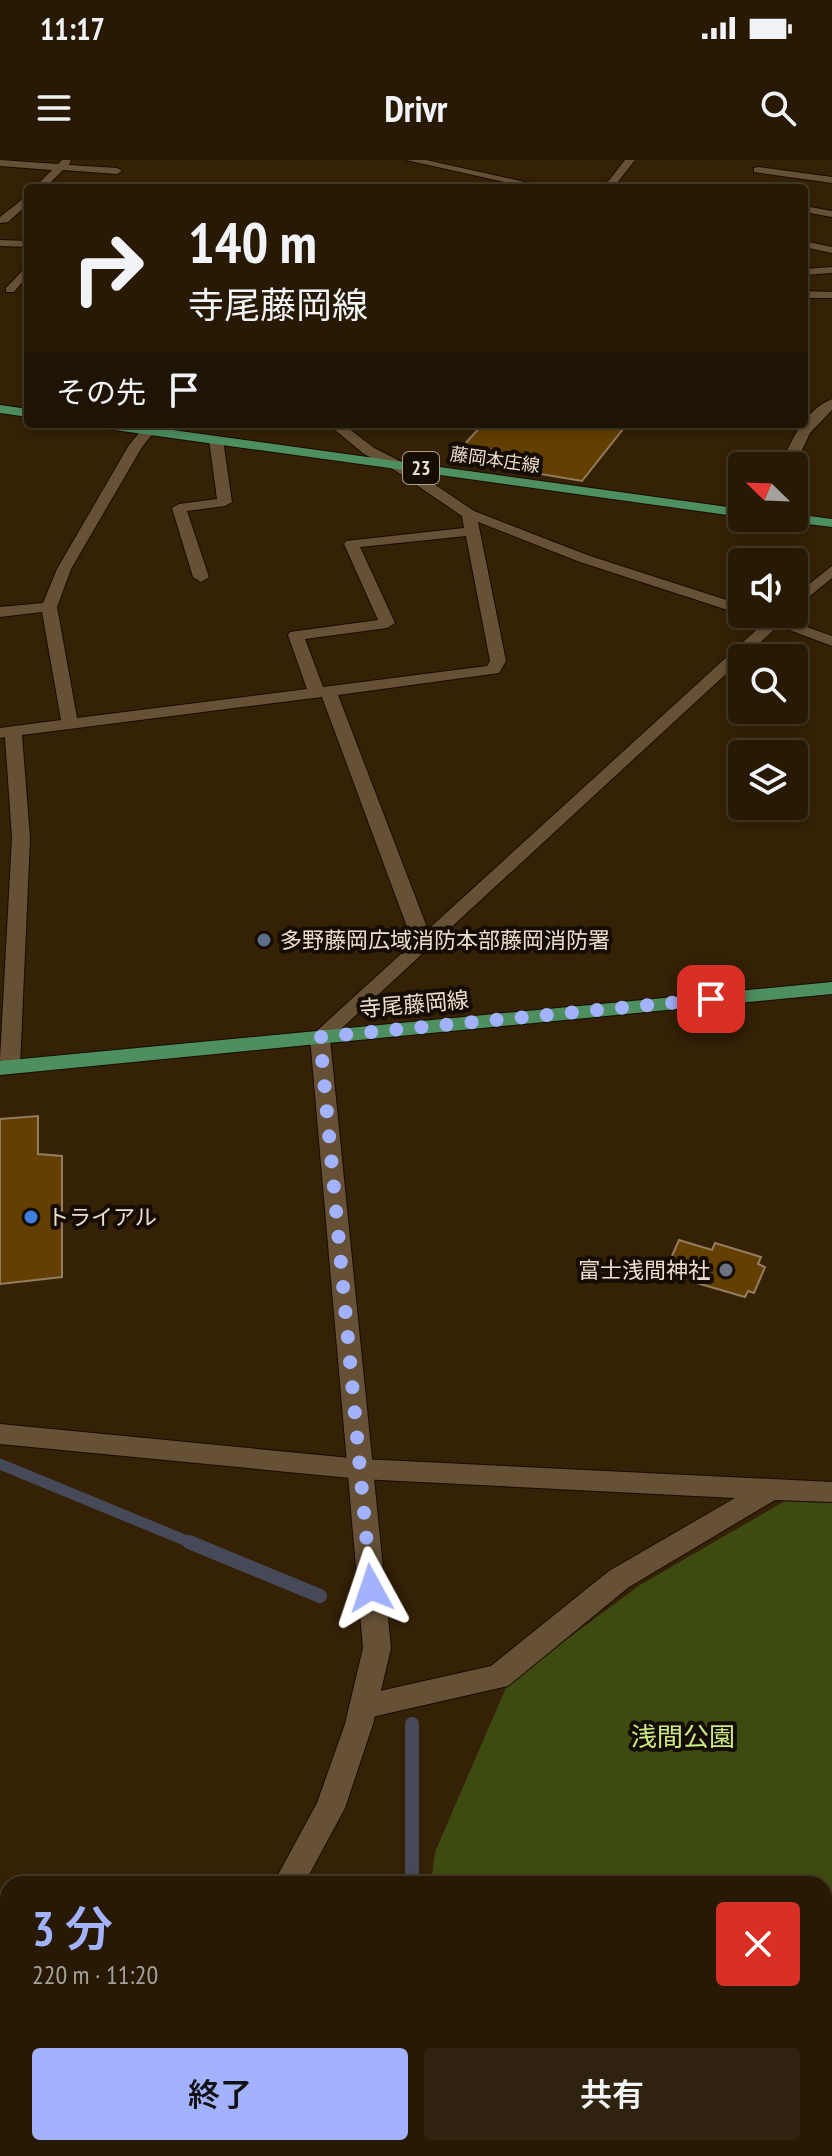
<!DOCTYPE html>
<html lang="ja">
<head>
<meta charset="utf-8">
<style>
	:root { --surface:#271904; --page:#2f220e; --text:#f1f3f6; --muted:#a4a09a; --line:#433826; --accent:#a2b2fd }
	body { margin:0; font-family:"PT Sans Narrow","Noto Sans JP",sans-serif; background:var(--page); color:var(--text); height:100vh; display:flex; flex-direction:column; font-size:30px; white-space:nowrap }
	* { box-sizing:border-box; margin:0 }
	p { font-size:26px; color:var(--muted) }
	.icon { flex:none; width:44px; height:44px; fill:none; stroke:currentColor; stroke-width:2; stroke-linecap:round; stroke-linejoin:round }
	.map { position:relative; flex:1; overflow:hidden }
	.details { position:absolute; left:0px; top:1716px; width:832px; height:280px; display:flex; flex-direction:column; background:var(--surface); border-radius:24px 24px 0 0; box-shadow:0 4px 12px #0003,0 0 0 2px var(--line) }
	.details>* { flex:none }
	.hud { position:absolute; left:24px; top:24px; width:784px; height:244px; border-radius:8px; box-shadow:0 4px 12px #0003,0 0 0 2px var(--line); background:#271904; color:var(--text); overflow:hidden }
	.needle { width:52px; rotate:293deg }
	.buttons { position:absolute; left:728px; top:292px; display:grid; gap:16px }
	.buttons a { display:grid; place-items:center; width:80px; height:80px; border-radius:8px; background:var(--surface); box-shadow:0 4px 12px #0003,0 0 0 2px var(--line); font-size:40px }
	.pin { position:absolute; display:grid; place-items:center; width:68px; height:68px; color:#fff; margin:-34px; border-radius:16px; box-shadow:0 4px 12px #0006 }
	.me { position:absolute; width:88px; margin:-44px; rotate:355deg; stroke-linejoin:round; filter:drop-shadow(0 0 6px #0008) }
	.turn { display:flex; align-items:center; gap:28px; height:168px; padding:0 32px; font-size:36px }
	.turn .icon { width:104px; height:104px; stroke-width:2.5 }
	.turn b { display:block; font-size:56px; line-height:68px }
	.then { display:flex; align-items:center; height:76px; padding:0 32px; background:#0003; gap:16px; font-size:30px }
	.round { display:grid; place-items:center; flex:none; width:84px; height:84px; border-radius:8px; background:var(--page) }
	.headline { display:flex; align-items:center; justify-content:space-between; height:136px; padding:0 32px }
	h1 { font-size:48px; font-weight:600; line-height:60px; color:var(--accent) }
	.action { display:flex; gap:16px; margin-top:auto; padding:16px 32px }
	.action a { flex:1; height:92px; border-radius:8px; background:var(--accent); color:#111; font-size:32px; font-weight:600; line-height:92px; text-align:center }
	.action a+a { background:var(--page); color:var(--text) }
	.status { display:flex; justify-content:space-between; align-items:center; height:56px; padding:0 40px; background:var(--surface); direction:ltr }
	.status svg { height:22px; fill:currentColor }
	header { display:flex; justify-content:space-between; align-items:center; height:104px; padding:0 32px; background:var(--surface); font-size:36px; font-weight:600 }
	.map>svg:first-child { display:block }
	.green { fill:#3e4b10 }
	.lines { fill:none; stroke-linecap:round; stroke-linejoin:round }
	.stream-far1 { stroke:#464a58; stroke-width:11 }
	.stream { stroke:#464a58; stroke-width:14 }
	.building { fill:#633f02; stroke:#937c5f; stroke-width:2 }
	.service-casing { stroke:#190b00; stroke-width:2 }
	.minor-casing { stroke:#190b00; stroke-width:2 }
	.tertiary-casing { stroke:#190b00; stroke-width:2 }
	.primary-casing { stroke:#190b00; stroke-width:2 }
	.service { fill:#675136; fill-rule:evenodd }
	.minor { fill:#675136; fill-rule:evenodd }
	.tertiary { fill:#675136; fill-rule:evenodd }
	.primary { fill:#4d8f5f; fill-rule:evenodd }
	.route { stroke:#a2b2fd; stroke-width:14; stroke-dasharray:0 25.2 }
	.service-dot { fill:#5c6f8a; stroke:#150d04; stroke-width:3 }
	.shop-dot { fill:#3f7fe0; stroke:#150d04; stroke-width:3 }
	.worship-dot { fill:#6b7280; stroke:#150d04; stroke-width:3 }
	.labels { text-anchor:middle; stroke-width:8; stroke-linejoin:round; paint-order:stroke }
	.far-street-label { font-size:18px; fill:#ebdece; stroke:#150d04 }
	.shield { fill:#150d04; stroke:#ab9f91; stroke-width:2 }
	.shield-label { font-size:20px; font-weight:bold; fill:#ebdece }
	.poi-label { font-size:22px; fill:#ebdece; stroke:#150d04; text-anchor:start }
	.street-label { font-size:22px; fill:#ebdece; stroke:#150d04 }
	.near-park-label { font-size:26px; fill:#cce980; stroke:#150d04 }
</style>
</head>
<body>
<div class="status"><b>11:17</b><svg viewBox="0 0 49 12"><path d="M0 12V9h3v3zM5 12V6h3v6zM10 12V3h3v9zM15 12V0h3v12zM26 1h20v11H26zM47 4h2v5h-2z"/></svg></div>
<header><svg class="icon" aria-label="menu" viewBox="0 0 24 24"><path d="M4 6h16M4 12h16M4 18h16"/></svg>Drivr<svg class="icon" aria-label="search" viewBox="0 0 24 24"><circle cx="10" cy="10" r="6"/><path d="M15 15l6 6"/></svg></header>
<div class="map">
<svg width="832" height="1996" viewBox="0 0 832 1996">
	<rect width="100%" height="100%" fill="#342106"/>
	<!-- green -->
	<path class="green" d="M785 1341 832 1343V1996H779L776 1988H824V1724H431L435 1692 508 1523 640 1425Z"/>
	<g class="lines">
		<!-- stream-far1 -->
		<path class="stream-far1" d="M0 1304 194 1384"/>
		<!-- stream -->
		<path class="stream" d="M189 1382 320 1436
			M412 1564V1724
			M414 1988V1996"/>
	</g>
	<!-- building -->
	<path class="building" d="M483 264H627L582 321 451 299Z
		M38 956V994L62 996V1117L0 1124V959Z
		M679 1080 712 1090 715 1083 761 1097 758 1104 765 1107 754 1133 748 1131 745 1137 697 1123 701 1114 668 1105Z"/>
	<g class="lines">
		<defs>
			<path id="service" d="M625 0H635L613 28H603Z"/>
			<path id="minor" d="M0 0 58 4 62 0H71L69 5 117 8 122 11 117 14 63 10 45 28H34L52 10 0 6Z
				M406 0H426L551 28H531Z
				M758 7 832 17V23L754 12V8Z
				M28 35V44L8 62 0 63V57Z
				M804 46 832 51V57L804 52Z
				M0 80 28 81V87L0 86Z
				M804 81 832 87V93L804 87Z
				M28 105V115L14 132H6V128Z
				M832 107V113L804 115V109Z
				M804 131 832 132V138H810L804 142Z
				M832 239V250L810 273 794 307 781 306C790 281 806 249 832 239Z
				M328 264H343L374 288 400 301 474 351 590 396 742 445V454H745L737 453 580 402 478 362 506 501 499 513 338 535 433 783 423 789 413 783 322 537 22 575 30 678 20 907 10 914 3 912 0 899 12 678 5 577 0 578V568L61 560 42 452 0 457V447L43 443 57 409 129 285 143 268H153L155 271 142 287 71 409 57 447 77 558 307 529 288 475 290 472 378 460 344 384 346 381 464 368 462 356 390 307 364 294ZM466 376 490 501 487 506 323 527 305 479 387 468 395 463 360 387Z
				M216 276 223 280 232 342 225 346 187 351 209 417 201 422 193 417 172 348 179 344 217 339 209 280Z
				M747 454H770L832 476V486Z
				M0 1264 361 1299 832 1322V1342L775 1340 629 1427 508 1526 363 1559 353 1555 349 1546 353 1537 491 1506 609 1411 735 1338 361 1319 0 1284Z
				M106 1988H148L151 1996H109Z"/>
			<path id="tertiary" d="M832 406V418L794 449V436Z
				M774 454H791L330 879 391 1488 373 1564 345 1648 304 1724H273L317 1643 345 1564 363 1488 310 877Z
				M28 1988H70L67 1996H25Z"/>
			<path id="primary" d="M0 245 28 249V257L0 253Z
				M93 264H129L742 349V357L100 268Z
				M794 354 832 359V367L791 362 784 358H794Z
				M832 822V834L0 915V901Z"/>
		</defs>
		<!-- service casing -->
		<use href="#service" class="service-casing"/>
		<!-- minor casing -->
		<use href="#minor" class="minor-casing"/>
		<!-- tertiary casing -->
		<use href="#tertiary" class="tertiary-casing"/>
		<!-- primary casing -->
		<use href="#primary" class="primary-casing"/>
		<!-- service -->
		<use href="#service" class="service"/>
		<!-- minor -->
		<use href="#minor" class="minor"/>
		<!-- tertiary -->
		<use href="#tertiary" class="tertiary"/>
		<!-- primary -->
		<use href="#primary" class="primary"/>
	</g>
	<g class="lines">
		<!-- route -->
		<path class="route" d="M371 1428 320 877 711 839"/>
	</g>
	<!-- markers -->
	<circle class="service-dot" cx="264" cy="780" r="8"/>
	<circle class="shop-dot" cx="31" cy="1057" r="8"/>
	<circle class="worship-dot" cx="726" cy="1110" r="8"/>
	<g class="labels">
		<!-- far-street labels -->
		<g class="far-street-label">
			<text transform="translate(495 300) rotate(8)" y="6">藤岡本庄線</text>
		</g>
		<!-- shield labels -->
		<rect class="shield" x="403" y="292" width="36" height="32" rx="6"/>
		<g class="shield-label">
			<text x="421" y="315">23</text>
		</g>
		<!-- poi labels -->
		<g class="poi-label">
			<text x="280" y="788">多野藤岡広域消防本部藤岡消防署</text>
			<text x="47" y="1065">トライアル</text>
			<text x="710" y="1118" text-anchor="end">富士浅間神社</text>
		</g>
		<!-- street labels -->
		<g class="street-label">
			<text transform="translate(414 844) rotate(-5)" y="8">寺尾藤岡線</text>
		</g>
		<!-- near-park labels -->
		<g class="near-park-label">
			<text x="683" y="1586">浅間公園</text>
		</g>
	</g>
</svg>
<div class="buttons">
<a><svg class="needle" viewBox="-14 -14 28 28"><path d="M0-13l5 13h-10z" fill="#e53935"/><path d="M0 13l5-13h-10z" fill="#a4a09a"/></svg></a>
<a><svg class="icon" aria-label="sound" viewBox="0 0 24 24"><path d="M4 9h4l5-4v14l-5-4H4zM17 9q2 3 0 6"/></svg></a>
<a><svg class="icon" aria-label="search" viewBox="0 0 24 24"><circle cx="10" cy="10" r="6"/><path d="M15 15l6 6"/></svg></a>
<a><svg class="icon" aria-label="layers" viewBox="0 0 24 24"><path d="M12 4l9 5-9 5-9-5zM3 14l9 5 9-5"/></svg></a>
</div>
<div class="pin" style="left:711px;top:839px;background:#d93025"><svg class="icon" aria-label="arrive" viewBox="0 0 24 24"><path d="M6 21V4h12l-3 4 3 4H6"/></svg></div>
<svg class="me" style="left:371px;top:1428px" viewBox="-20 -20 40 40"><path d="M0-17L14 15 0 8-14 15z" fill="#a2b2fd" stroke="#fff" stroke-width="4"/></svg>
<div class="hud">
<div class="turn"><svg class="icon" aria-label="right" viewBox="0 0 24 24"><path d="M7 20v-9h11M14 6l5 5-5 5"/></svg><div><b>140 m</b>寺尾藤岡線</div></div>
<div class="then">その先<svg class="icon" aria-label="arrive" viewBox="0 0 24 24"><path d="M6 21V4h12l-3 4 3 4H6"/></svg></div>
</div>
<section class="details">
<div class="headline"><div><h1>3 分</h1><p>220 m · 11:20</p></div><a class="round" style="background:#d93025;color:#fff"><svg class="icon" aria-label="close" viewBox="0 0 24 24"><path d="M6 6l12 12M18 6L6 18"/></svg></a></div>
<div class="action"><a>終了</a><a>共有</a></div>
</section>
</div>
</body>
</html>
